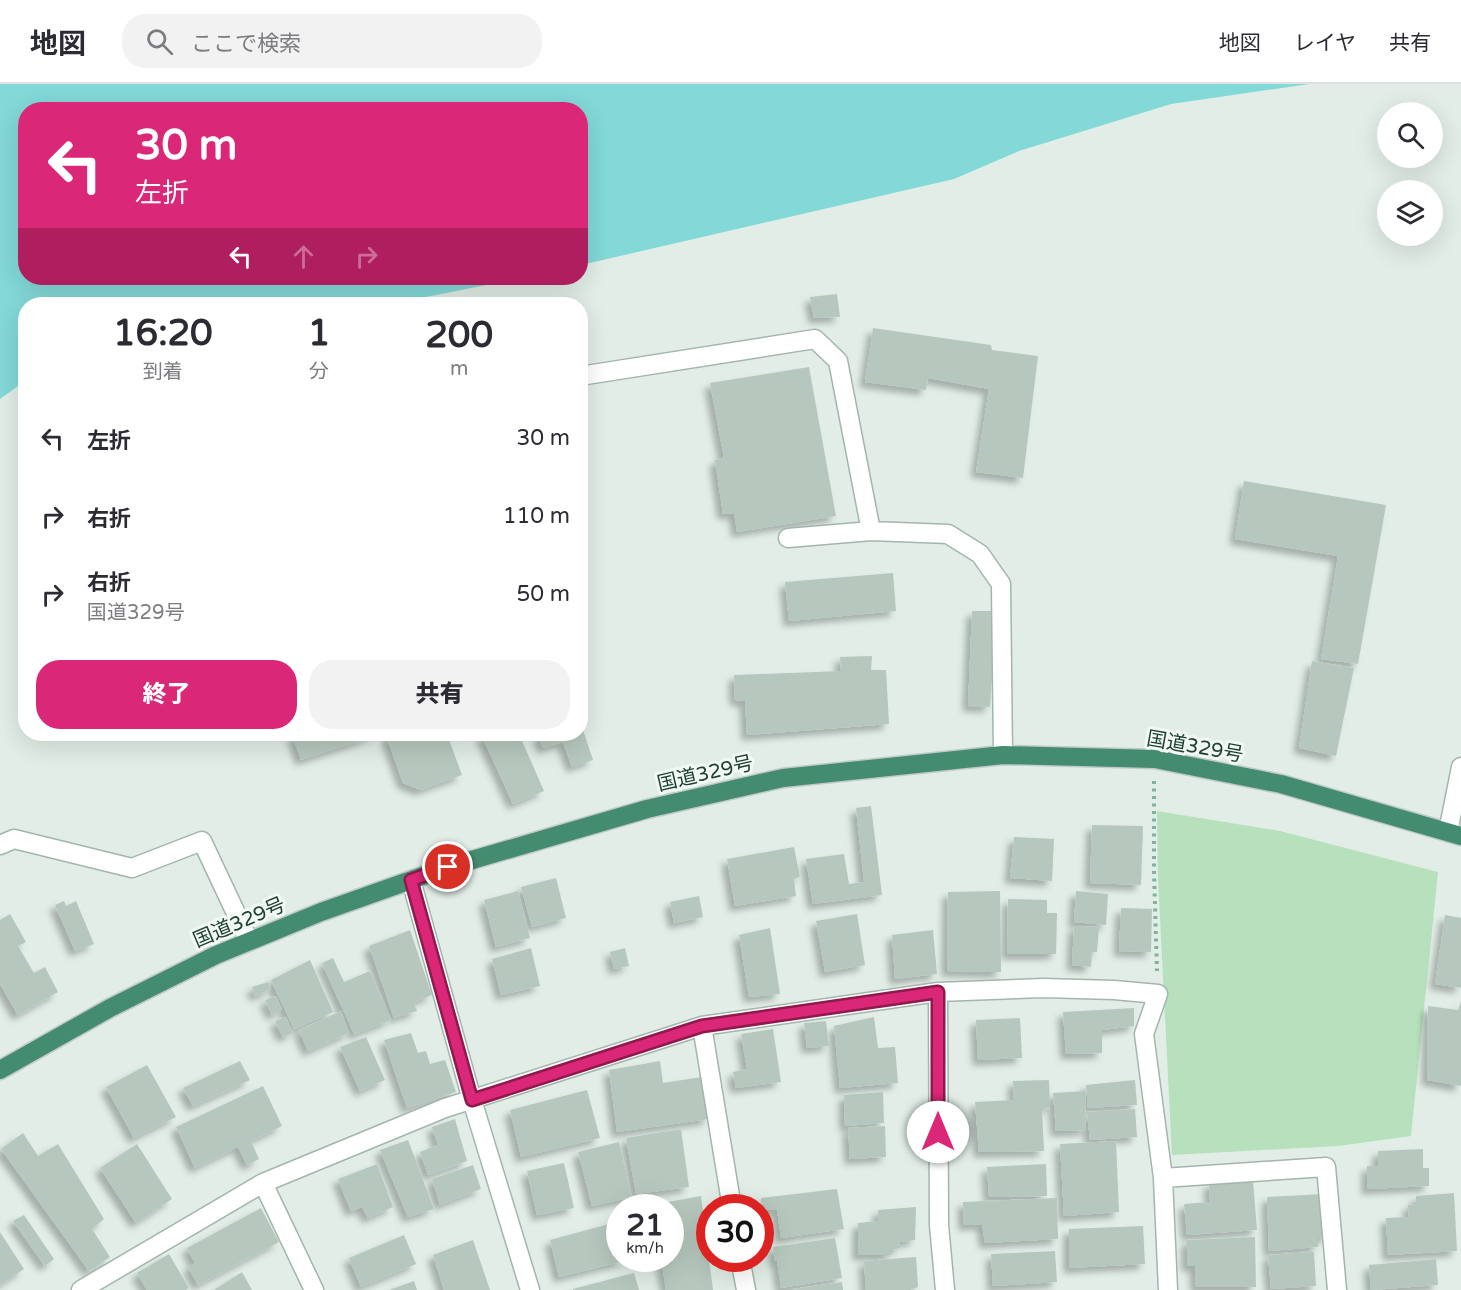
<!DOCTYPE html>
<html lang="ja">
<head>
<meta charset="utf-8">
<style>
	:root { --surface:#fff; --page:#f2f2f3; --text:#2b2b33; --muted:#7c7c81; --line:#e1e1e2; --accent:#db2777 }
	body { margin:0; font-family:"Varela Round","Noto Sans JP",sans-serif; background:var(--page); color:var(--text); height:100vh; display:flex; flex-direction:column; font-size:22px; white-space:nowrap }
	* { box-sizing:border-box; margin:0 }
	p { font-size:20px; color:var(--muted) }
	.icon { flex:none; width:33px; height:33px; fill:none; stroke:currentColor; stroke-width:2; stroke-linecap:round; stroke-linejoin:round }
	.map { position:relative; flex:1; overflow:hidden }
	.details { position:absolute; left:18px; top:213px; width:570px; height:444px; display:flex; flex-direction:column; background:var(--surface); border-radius:24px; box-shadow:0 6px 24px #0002 }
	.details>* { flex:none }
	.guide { position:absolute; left:18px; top:18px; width:570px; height:183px; border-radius:24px; box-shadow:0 6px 24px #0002; background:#db2777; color:#fff; overflow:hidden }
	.fabs { position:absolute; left:1377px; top:18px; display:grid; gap:12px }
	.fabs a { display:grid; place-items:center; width:66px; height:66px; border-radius:50%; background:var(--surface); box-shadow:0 6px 24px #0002; font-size:30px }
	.speed { position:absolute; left:606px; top:1110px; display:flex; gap:12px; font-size:30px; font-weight:700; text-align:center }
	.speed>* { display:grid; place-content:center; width:78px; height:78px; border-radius:50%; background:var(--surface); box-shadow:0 6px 24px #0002; line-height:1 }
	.speed small { font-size:15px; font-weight:400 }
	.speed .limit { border:9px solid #d22; background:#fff; color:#111 }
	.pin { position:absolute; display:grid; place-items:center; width:51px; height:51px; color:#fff; margin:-26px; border:3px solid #fff; border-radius:50%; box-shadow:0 2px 6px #0007 }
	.me { position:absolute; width:66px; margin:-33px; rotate:0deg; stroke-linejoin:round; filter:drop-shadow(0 0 4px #0008) }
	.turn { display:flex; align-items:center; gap:21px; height:126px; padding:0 18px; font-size:27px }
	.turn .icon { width:78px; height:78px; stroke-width:2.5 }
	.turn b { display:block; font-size:42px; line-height:51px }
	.lanes { display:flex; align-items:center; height:57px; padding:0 18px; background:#0003; justify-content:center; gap:30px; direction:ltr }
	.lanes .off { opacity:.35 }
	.eta { display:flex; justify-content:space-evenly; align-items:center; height:102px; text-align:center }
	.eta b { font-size:36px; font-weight:800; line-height:42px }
	.cta { display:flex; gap:12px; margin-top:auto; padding:12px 18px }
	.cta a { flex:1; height:69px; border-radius:24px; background:var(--accent); color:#fff; font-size:24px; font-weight:800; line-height:69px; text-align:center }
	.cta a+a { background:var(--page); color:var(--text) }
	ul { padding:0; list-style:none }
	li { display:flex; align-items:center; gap:18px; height:78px; padding:0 18px }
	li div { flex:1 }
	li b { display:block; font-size:22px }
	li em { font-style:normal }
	header { display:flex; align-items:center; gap:36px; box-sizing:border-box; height:84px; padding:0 30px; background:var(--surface); border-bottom:2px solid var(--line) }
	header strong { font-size:28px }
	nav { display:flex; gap:33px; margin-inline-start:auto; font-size:21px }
	.search { width:420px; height:54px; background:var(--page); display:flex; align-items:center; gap:15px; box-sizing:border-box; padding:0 21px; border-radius:24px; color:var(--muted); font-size:22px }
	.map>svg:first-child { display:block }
	.green { fill:#b7e1bc }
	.water { fill:#83d8d8 }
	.building { fill:#b6c8be; filter:url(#shadow) }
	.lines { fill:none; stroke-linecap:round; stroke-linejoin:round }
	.minor-casing { stroke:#a3b6ac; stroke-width:21 }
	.tertiary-casing { stroke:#a3b6ac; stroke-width:21 }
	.trunk-casing { stroke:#c0cac6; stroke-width:21 }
	.path { stroke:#7eb49a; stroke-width:4; stroke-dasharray:3 4.5; stroke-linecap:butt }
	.minor { stroke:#fff; stroke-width:18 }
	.tertiary { stroke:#fff; stroke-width:18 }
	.trunk { stroke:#448c70; stroke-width:18 }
	.route-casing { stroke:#8e194d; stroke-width:15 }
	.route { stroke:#db2777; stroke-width:10 }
	.labels { text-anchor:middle; stroke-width:6; stroke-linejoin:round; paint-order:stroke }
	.street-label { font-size:20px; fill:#1f4032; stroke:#f2f9f4 }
</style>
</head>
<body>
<header>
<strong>地図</strong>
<div class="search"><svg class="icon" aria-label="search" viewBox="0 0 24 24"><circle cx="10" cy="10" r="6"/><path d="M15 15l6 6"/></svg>ここで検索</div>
<nav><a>地図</a><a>レイヤ</a><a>共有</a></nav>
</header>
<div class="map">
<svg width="1461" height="1206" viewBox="0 0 1461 1206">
	<defs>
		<filter id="shadow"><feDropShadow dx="-5.5" dy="5.5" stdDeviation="3" flood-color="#0004"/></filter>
	</defs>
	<rect width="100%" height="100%" fill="#e1ede6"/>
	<!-- green -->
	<path class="green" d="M1157 727 1280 747 1438 788 1411 1052 1338 1062 1172 1071 1158 794Z"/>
	<!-- water -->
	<path class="water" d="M0 0H1309L1171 20 1019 67 954 95 581 181 580 26H26V194H521L391 220H26L25 297 0 315Z"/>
	<!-- building -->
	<path class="building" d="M837 210 840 233 814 234 810 213Z
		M873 244 991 261 992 266 1038 272 1023 394 976 388 989 305 928 294 926 306 865 298Z
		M809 283 836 432 737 448 734 429 723 430 715 376 724 374 710 299Z
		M1244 397 1386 421 1358 580 1321 575 1338 472 1235 455Z
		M893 489 896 527 789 537 785 498Z
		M972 527H996L990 623 968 622Z
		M872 572 871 586H886L889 640 747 651 745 617 735 616 734 591 841 587 840 573Z
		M1312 577 1354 584 1336 672 1299 664Z
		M581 640 593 676 572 683 563 658 543 664 538 650H580Z
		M292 650H380L301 676Z
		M392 650H447L462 691 421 706 403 699 386 651Z
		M481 650H519L544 707 513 720Z
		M871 722 882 811 813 820 806 775 844 770 849 800 864 798 856 724Z
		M1092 741 1143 742 1141 801 1090 799Z
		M1014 753 1054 755 1052 797 1010 794Z
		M794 763 800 793 794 795 796 812 735 822 727 775Z
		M556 794 566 834 532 843 521 803Z
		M518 807 530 854 496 863 484 816Z
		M1000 807 1001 888 947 887 948 808Z
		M1076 807 1108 810 1106 841 1074 838Z
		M699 812 703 833 674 839 670 818Z
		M1008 815 1047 816V829H1057L1056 870H1007Z
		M64 817 66 822 76 817 94 860 75 867 55 821Z
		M1121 824 1152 825 1151 868 1119 867Z
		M10 830 26 858 18 862 34 889 45 883 58 908 18 931 0 900V836Z
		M857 830 865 881 825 888 816 837Z
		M1445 831 1461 834V904L1435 900Z
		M1074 842 1099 843 1097 868H1092L1091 883 1072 881Z
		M770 844 780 910 749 913 739 851Z
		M410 846 432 911 414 918 417 927 394 934 369 862Z
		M933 846 937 890 895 895 892 851Z
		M531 864 540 902 501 911 492 875Z
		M625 864 629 882 614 885 610 868Z
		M333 874 344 898 370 887 391 936 354 950 322 879Z
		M310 876 333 928 294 945 271 896Z
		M268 898 271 905 255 912 252 903Z
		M276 912 282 926 272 931 265 916Z
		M1461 917V1002L1427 996 1428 922 1458 926Z
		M1134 924V942L1102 946V969L1066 970 1063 928Z
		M341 927 349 949 308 967 299 946Z
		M286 933 293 949 283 953 275 937Z
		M874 933 878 964 895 963 898 999 840 1004 834 942Z
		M1020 934 1022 974 978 976 976 936Z
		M826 937 829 962 807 964 804 939Z
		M773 945 781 998 736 1004 733 988 747 985 741 950Z
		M411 949 418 969 426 967 430 980 445 976 456 1008 407 1024 384 956Z
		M366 953 385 996 360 1007 340 963Z
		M240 977 250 996 193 1022 183 1004Z
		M660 977 663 999 702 993 709 1035 617 1048 609 986Z
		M147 981 176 1033 134 1054 106 1003Z
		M1049 996 1050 1024 1042 1025 1044 1067 979 1068 975 1018 1014 1016 1013 997Z
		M1135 996 1137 1021 1088 1024 1086 1001Z
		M263 1002 282 1042 251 1057 259 1075 247 1081 238 1063 195 1084 176 1043Z
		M587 1006 600 1054 521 1073 510 1026Z
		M1085 1007 1086 1046 1056 1047 1053 1009Z
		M883 1008 884 1039 845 1042 844 1011Z
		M1135 1025 1137 1053 1090 1056 1087 1028Z
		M455 1035 467 1077 428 1091 420 1068 438 1061 432 1043Z
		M885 1042 886 1073 850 1075 848 1044Z
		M681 1045 689 1103 636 1110 626 1054Z
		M23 1049 38 1072 58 1060 104 1135 92 1145 110 1173 89 1187 1 1065Z
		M408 1056 434 1125 408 1133 380 1066Z
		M1116 1057 1119 1128 1064 1132 1060 1060Z
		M619 1058 632 1113 592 1122 578 1068Z
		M137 1060 172 1115 136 1139 100 1084Z
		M1423 1065V1084H1429V1102L1367 1105V1082H1378V1067Z
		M564 1079 574 1124 537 1131 527 1087Z
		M377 1080 393 1123 368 1134 362 1123 351 1127 338 1095Z
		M1046 1080 1047 1112 989 1113 987 1083Z
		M473 1081 481 1105 440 1121 432 1095Z
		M1253 1097 1257 1146 1187 1151 1184 1120 1210 1118 1209 1099Z
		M837 1105 844 1145 781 1154 777 1125 762 1126 761 1114Z
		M1454 1109 1457 1167 1388 1171 1386 1134 1409 1133 1408 1121 1416 1120V1112Z
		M1324 1110 1328 1153 1318 1154V1163L1269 1167 1267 1113Z
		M701 1112 713 1206H666L661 1174H670V1124H653L652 1121Z
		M1057 1114 1058 1155 985 1159 982 1140 964 1141 963 1118Z
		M916 1123 915 1156 900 1158V1164L891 1166V1171H858V1139L878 1137V1126Z
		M261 1124 279 1158 198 1201 188 1183 195 1179 187 1164Z
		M24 1131 54 1175 45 1182 13 1137Z
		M620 1137V1174L632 1175 559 1193 550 1156Z
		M1143 1142 1145 1180 1069 1184V1145Z
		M0 1148 24 1185 0 1201Z
		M404 1151 416 1180 361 1203 349 1174Z
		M1255 1153 1256 1203H1196L1195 1182H1187V1156Z
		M835 1154 842 1194 781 1204 777 1176 775 1177 773 1163Z
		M473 1156 490 1206H444L433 1171Z
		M1055 1167 1057 1198 993 1202 991 1170Z
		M1314 1168 1316 1202 1271 1205 1268 1171Z
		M169 1170 189 1204 186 1206H147L137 1189Z
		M916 1173 918 1203 910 1206H866L864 1177Z
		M1436 1175 1438 1201 1371 1206 1369 1181Z
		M242 1188 252 1206H214Z
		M634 1189 639 1206H573V1205Z
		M414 1197 417 1206H389Z
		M842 1198 843 1206H793V1205Z"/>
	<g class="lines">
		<defs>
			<path id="minor" d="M580 292 815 255 838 277 871 447
				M788 454 871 447 948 450 980 470 1001 500 1003 671
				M0 761 14 755 132 784 202 757 249 857
				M411 796 472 1016 530 1206
				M938 908 939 1141 945 1206
				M702 942 732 1124
				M1163 1094 1326 1083 1337 1206
				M263 1099 314 1206
				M740 1174 746 1206
				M81 1206 263 1099 445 1024 702 942 938 908 1043 904 1114 906 1158 910 1144 950 1163 1094 1168 1206"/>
			<path id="tertiary" d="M1448 748 1461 683"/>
			<path id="trunk" d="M0 986 110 924 216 871 321 828 448 783 647 725 783 694 1003 671 1155 675 1281 700 1461 752"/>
		</defs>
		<!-- minor casing -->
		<use href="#minor" class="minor-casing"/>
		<!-- tertiary casing -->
		<use href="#tertiary" class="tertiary-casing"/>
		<!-- trunk casing -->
		<use href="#trunk" class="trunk-casing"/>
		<!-- path -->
		<path class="path" d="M1154 697V788L1157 887"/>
		<!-- minor -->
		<use href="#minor" class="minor"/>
		<!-- tertiary -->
		<use href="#tertiary" class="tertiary"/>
		<!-- trunk -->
		<use href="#trunk" class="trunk"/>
	</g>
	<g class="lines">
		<defs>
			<path id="route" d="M448 783 411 796 472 1016 702 942 938 908V1048"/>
		</defs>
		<!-- route casing -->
		<use href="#route" class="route-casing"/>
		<!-- route -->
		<use href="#route" class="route"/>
	</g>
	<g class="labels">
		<!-- street labels -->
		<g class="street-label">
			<text transform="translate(1195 662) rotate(10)" y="7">国道329号</text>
			<text transform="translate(705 689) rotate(-13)" y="7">国道329号</text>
			<text transform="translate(239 838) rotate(-23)" y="7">国道329号</text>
		</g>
	</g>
</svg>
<div class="fabs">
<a><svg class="icon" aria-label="search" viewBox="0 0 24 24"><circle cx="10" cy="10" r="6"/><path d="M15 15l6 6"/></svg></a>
<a><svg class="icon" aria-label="layers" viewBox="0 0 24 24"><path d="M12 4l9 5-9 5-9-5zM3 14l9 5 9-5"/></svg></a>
</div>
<div class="speed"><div>21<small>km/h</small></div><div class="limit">30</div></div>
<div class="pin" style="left:448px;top:783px;background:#d93025"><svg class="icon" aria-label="arrive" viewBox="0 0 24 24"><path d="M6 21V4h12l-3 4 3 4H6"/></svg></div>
<svg class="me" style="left:938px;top:1048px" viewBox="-20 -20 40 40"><circle r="19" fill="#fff"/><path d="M0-13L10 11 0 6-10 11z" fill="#db2777"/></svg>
<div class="guide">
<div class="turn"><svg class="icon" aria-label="left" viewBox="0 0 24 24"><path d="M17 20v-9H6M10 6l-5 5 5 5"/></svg><div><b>30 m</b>左折</div></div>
<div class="lanes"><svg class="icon" aria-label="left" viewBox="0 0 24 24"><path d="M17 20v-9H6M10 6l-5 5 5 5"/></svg><svg class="icon off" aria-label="ahead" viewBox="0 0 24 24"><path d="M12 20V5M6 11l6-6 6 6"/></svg><svg class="icon off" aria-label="right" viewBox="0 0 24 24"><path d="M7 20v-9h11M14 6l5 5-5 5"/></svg></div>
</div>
<section class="details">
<div class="eta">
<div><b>16:20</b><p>到着</p></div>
<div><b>1</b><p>分</p></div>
<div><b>200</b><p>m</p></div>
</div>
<ul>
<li><svg class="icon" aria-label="left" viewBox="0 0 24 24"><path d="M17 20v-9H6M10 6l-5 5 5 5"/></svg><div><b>左折</b></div><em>30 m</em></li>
<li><svg class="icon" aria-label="right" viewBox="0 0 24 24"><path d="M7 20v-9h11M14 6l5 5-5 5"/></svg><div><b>右折</b></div><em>110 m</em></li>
<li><svg class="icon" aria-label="right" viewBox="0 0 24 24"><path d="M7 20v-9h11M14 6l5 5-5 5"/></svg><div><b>右折</b><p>国道329号</p></div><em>50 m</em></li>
</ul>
<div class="cta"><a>終了</a><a>共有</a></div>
</section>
</div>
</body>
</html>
